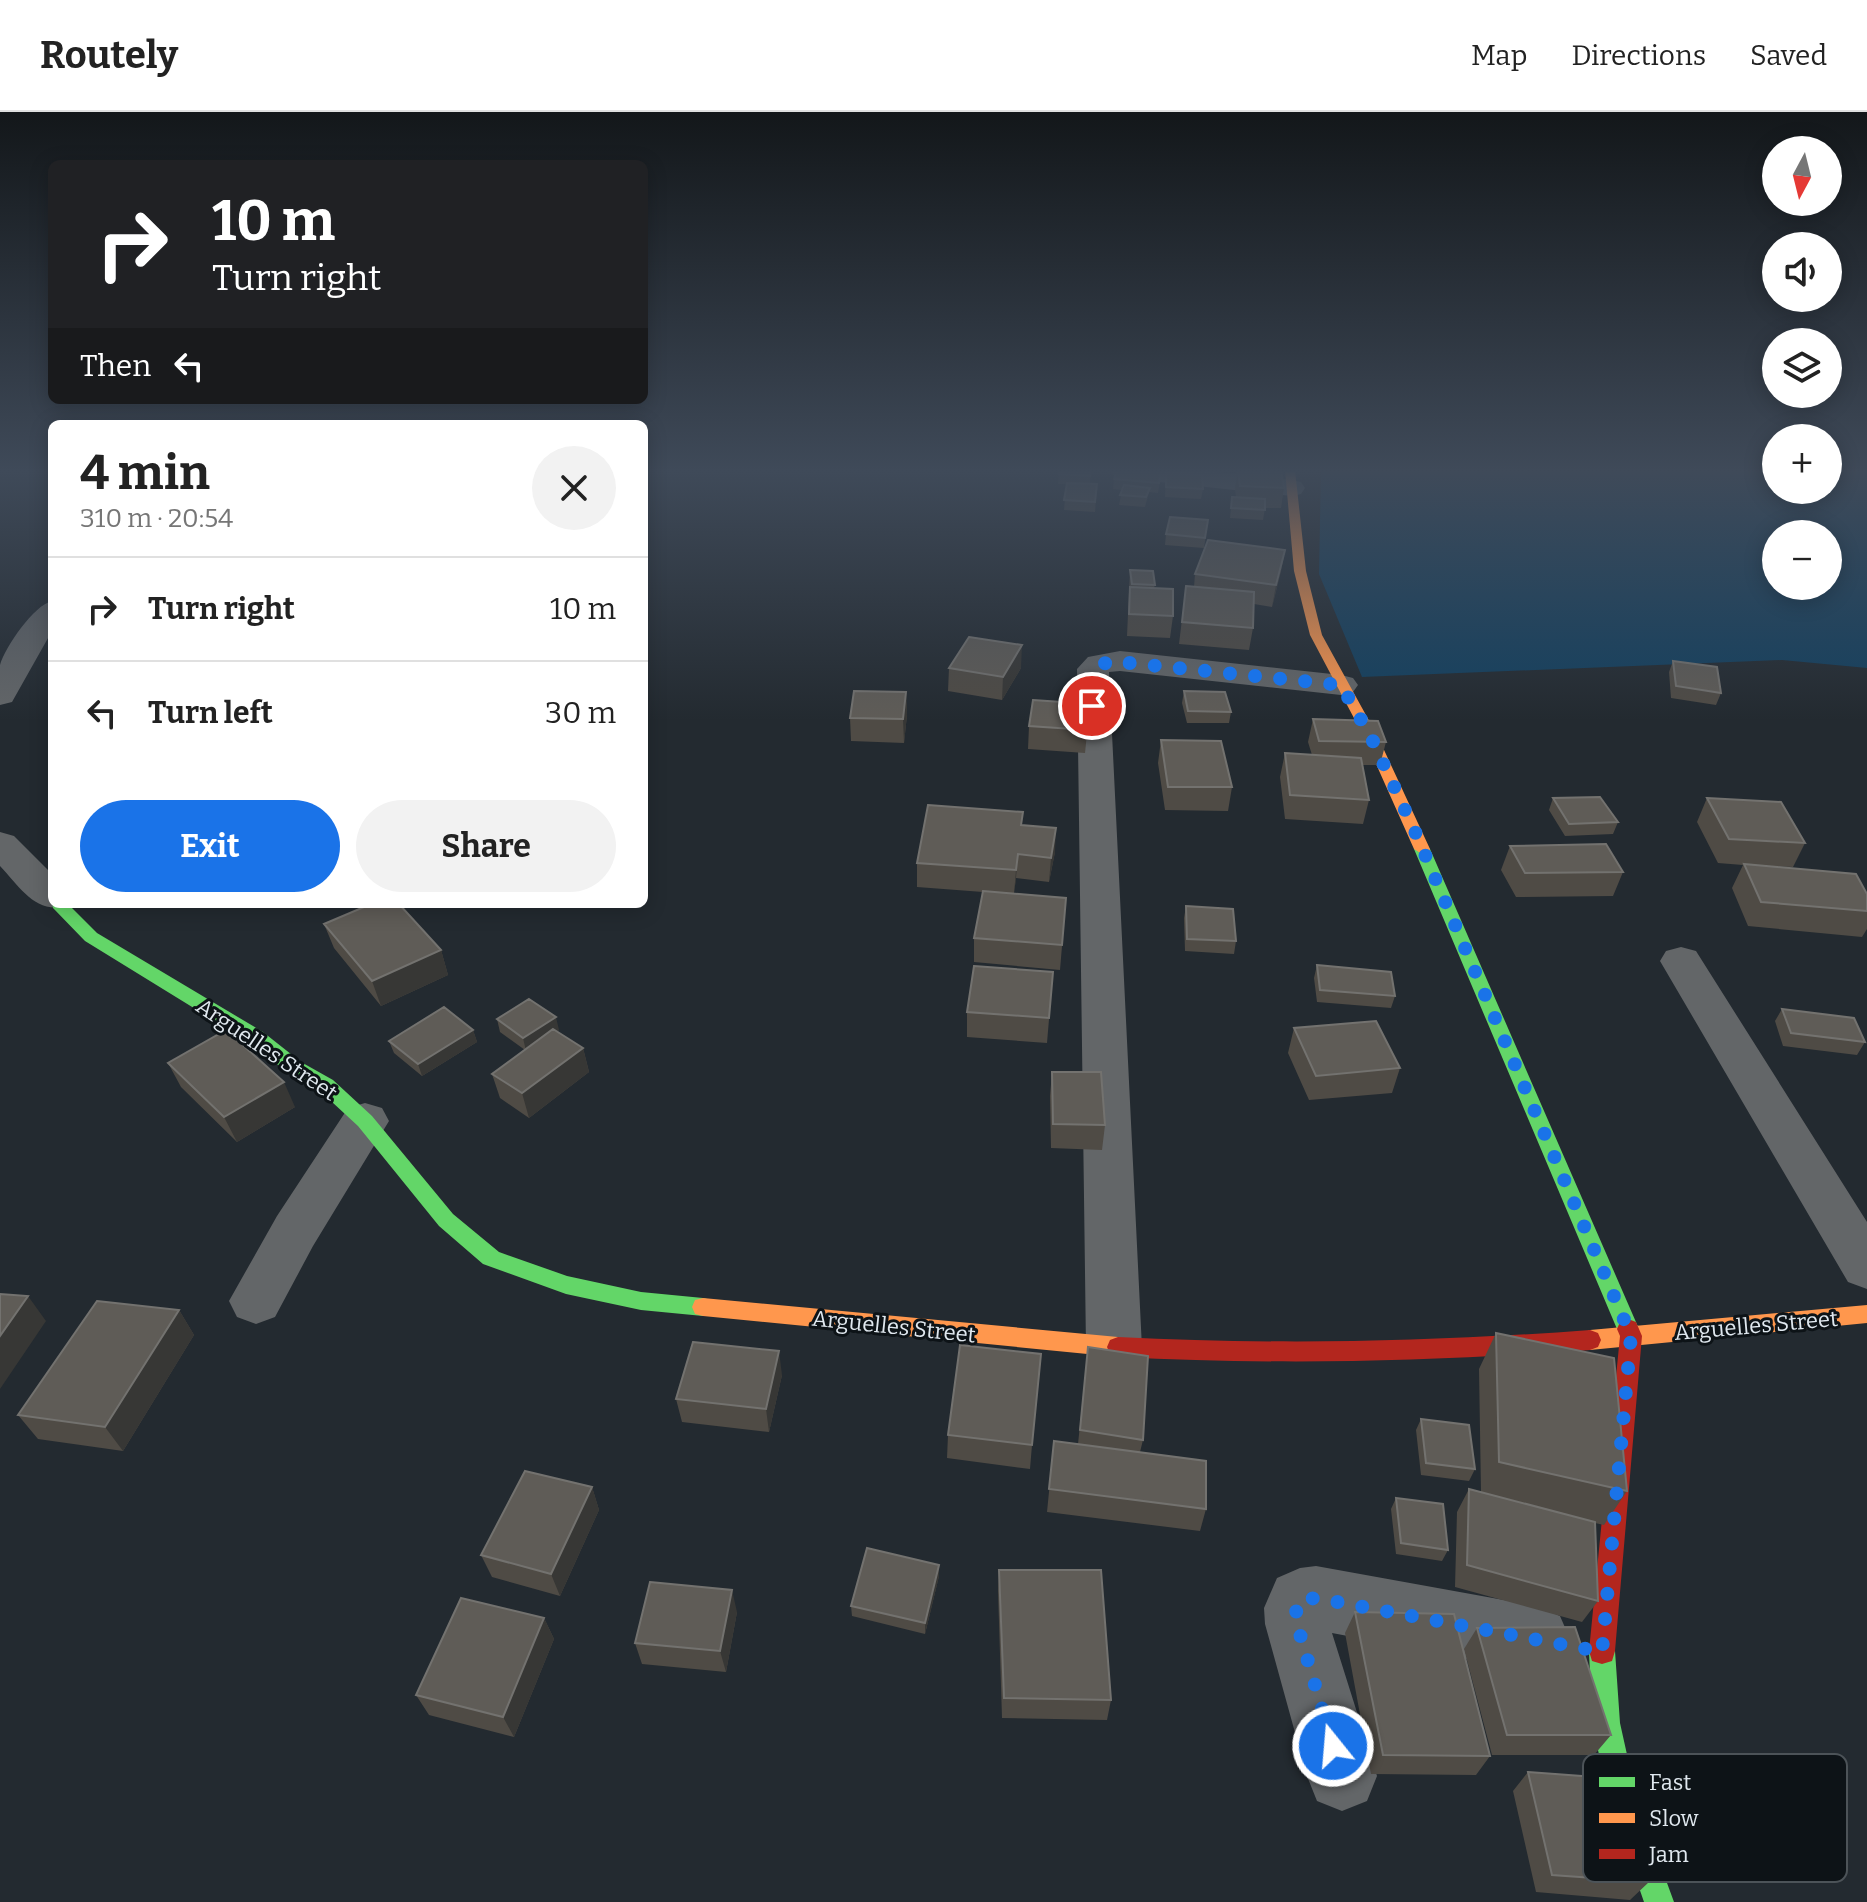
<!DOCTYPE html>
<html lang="en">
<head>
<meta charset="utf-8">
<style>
	:root { --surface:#fff; --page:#f2f2f2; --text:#222; --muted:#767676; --line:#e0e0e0; --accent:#1a73e8 }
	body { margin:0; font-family:Bitter,serif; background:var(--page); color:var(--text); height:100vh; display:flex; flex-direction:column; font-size:30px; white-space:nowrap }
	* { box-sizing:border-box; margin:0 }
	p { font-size:26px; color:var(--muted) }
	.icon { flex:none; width:44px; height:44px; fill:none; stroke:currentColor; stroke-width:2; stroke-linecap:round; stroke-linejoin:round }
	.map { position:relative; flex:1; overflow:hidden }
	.panel { position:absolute; left:48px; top:308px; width:600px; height:488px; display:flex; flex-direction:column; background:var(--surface); border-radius:12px; box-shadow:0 4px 20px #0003 }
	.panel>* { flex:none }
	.top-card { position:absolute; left:48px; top:48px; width:600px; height:244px; border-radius:12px; box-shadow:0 4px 20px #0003; background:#202124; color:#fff; overflow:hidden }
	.needle { width:52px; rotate:187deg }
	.controls { position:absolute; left:1762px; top:24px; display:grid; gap:16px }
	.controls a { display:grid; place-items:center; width:80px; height:80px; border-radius:50%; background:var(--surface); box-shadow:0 4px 20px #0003; font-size:40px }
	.pin { position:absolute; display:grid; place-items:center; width:68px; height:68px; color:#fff; margin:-34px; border:4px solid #fff; border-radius:50%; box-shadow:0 2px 8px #0007 }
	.me { position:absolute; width:88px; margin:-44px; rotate:343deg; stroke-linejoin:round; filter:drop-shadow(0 0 6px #0008) }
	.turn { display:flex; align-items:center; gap:28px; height:168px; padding:0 32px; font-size:36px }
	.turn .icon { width:104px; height:104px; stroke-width:2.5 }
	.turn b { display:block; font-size:56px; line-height:68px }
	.then { display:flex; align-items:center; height:76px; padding:0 32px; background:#0003; gap:16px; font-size:30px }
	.round { display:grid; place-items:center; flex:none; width:84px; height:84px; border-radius:42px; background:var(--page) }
	.head { display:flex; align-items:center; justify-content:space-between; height:136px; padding:0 32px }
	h1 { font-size:48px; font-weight:700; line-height:60px }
	.button { display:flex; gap:16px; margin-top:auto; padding:16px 32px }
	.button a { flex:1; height:92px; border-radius:48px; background:var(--accent); color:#fff; font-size:32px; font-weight:700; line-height:92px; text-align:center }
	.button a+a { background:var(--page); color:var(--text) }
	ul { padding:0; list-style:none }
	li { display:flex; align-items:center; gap:24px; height:104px; padding:0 32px; border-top:2px solid var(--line) }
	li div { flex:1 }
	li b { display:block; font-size:30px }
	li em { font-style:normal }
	header { display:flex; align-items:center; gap:48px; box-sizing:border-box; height:112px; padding:0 40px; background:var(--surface); border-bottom:2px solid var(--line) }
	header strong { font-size:38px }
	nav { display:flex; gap:44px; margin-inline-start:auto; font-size:28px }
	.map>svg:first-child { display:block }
	.green { fill:#13405f; fill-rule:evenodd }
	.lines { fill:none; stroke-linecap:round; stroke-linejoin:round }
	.street { fill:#636668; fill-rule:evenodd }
	.fast { fill:#63d668; fill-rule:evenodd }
	.slow { fill:#ff974d; fill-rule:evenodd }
	.jam { fill:#b3261e; fill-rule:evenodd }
	.wall { fill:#4f4b45 }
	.shaded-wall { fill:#373735 }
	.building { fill:#5f5c57; stroke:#73726f; stroke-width:2 }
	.route { stroke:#1a73e8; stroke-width:14; stroke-dasharray:0 25.2 }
	.labels { text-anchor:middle; stroke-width:6; stroke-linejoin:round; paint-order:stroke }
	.street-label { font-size:22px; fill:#e0e8ef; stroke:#0d1317 }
	.key { fill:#0d1317; stroke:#4c5358; stroke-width:2 }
	.key-label { font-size:22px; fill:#e0e8ef }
</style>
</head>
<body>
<header>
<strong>Routely</strong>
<nav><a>Map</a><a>Directions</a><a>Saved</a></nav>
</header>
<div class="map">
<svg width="1867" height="1790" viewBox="0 0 1867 1790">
	<rect width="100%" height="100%" fill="#232a30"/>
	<!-- green -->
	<path class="green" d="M1321 358H1776V378H1828V358H1867V556L1782 548 1362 565 1319 462ZM1776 422H1828V474H1776Z"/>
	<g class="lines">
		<!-- street -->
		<path class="street" d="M1109 358H1196L1292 368 1301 370 1305 376 1301 382 1292 384 1122 366 1113 363Z
			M52 489V519L12 590 0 593C0 581 0 565 0 553 5 535 34 493 52 489Z
			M1120 539 1341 563 1353 566 1358 573 1353 580 1341 583 1120 559 1109 560 1142 1236 1134 1253 1114 1260 1094 1253 1086 1236 1077 557 1088 545Z
			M0 720 14 724 52 762V792L66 794C35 802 20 775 0 754Z
			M1681 835 1696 839 1867 1110V1177L1848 1170 1660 849 1666 839Z
			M365 991 382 996 389 1009 313 1134 275 1205 256 1212 237 1205 229 1189 277 1104 348 996Z
			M1316 1454 1537 1494 1560 1504 1570 1527 1560 1550 1537 1560 1332 1521 1377 1664 1367 1689 1342 1699 1317 1689 1307 1664 1265 1512 1264 1496 1277 1466 1300 1456Z"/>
		<!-- fast -->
		<path class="fast" d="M1422 732 1430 737 1639 1217 1636 1224 1628 1227 1620 1224 1617 1217 1414 737Z
			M52 790 68 792 97 821 263 920 301 950 333 968 372 1004 453 1102 499 1140 567 1164 641 1180 703 1186 711 1188 714 1195 711 1202 703 1204 641 1198 566 1182 483 1152 439 1114 358 1014 319 978 287 960 249 930 85 829 53 796Z
			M1602 1526 1612 1529 1615 1539 1620 1611 1638 1692 1674 1790H1644L1610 1692 1592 1611 1589 1539 1592 1529Z"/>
		<!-- slow -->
		<path class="slow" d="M1285 358H1295L1306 459 1322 523 1378 625 1430 737 1428 740 1422 742 1414 737 1364 625 1310 523 1294 459Z
			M703 1186 1118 1225 1126 1228 1129 1235 1126 1242 1118 1245 703 1204 695 1202 692 1195 695 1188Z
			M1867 1193V1211L1590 1238 1582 1235 1579 1228 1582 1221 1590 1218Z"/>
		<!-- jam -->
		<path class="jam" d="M1628 1207 1636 1210 1642 1224 1615 1539 1612 1549 1602 1552 1592 1549 1589 1539 1620 1224 1617 1217 1620 1210Z
			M1590 1218 1598 1221 1601 1228 1598 1235 1590 1238C1432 1250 1276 1253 1118 1245L1110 1242 1107 1235 1110 1228 1118 1225C1276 1233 1432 1230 1590 1218Z"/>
	</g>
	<!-- wall -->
	<path class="wall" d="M1059 358H1091L1090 372H1097L1095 400 1064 398 1066 372H1058Z
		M1229 358H1281L1284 376 1281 396H1265L1263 408 1230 406 1232 385H1236L1235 375 1238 360Z
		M1166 361 1203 377 1201 387 1165 385Z
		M1114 367 1160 369 1158 381 1149 380 1145 395 1119 393 1122 378 1113 377Z
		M1208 408 1204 436 1165 433 1166 422Z
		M1285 438 1281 459 1272 495 1254 492 1253 516 1249 538 1179 532 1186 474 1194 475 1195 462Z
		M1130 458 1155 473 1154 476 1173 504 1170 526 1127 524Z
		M1673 549 1721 581 1716 593 1671 586 1669 560Z
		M949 556H1021L1002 588 948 579Z
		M1184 579 1231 600 1229 611H1187L1182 591Z
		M906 580 907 603 904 631 851 629 850 606Z
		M1090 592 1085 641 1028 637 1029 614Z
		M1313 607 1386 630 1380 653H1363L1369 688 1363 712 1285 707 1280 665 1285 641 1312 643 1308 630Z
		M1161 628 1232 675 1228 699 1165 698 1158 651Z
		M1553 686 1618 710 1613 722 1565 724 1549 698Z
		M1707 686 1805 731 1793 755 1764 754 1867 782V817L1862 825 1748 814 1732 776 1743 753 1718 751 1697 710Z
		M1022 713 1055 740 1049 770 1016 766 1014 781 1066 786 1060 858 974 850V826L983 780 917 775V751Z
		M1510 734 1623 760 1613 784 1516 785 1501 758Z
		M1186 794 1236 829 1234 842 1185 839 1184 806Z
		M324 812 441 838 448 863 381 894 334 836Z
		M1317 853 1395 884 1391 896 1317 890 1314 866Z
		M1053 860 1047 931 967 925V900Z
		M1782 897 1865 930 1857 943 1783 934 1775 909Z
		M497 907 559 918 557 919 583 936 589 960 529 1006 500 986 492 962 525 938 500 920Z
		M1294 916 1400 956 1392 981 1309 988 1288 941Z
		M473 918 477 930 422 964 394 941 389 929Z
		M168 951 295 995 237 1030 181 975Z
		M1052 960 1105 1013 1102 1038 1051 1036 1050 984Z
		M179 1198 194 1223 123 1339 38 1327 18 1303Z
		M1496 1221 1627 1379 1604 1413 1595 1411 1598 1489 1582 1510 1455 1475 1457 1400 1469 1377 1481 1380 1479 1257Z
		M1088 1235 1143 1328 1140 1340 1206 1397 1200 1419 1047 1400 1054 1329 1078 1332Z
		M782 1263 769 1320 682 1310 676 1287Z
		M1421 1307 1475 1357 1469 1369 1421 1363 1416 1318Z
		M948 1323 1032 1333 1030 1357 947 1346Z
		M592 1375 599 1398 560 1484 492 1465 481 1443Z
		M1396 1386 1448 1438 1442 1449 1396 1442 1391 1397Z
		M999 1458 1111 1588 1107 1608 1002 1606 998 1479Z
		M939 1464 925 1522 852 1504 851 1494Z
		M737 1500 726 1560 642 1552 635 1531Z
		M1355 1500 1490 1644 1476 1663 1371 1662 1345 1521Z
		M544 1506 554 1527 514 1625 429 1603 416 1583Z
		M1477 1516 1611 1623 1594 1643H1492L1464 1537Z
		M1528 1660 1649 1770 1630 1788 1536 1780 1513 1679Z"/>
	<!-- shaded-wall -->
	<path class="shaded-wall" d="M1285 438 1281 459 1272 495 1276 473Z
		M1022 533 1021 556 1002 588 1003 565Z
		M906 580 907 603 904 631 903 607Z
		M1056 716 1055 740 1049 770 1051 746Z
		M1018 742 1016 766 1014 782 1016 758Z
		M441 838 448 863 381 894 372 869Z
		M556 905 559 918 526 939 523 926Z
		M473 918 477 930 422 964 418 952Z
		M583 936 589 960 529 1006 522 981Z
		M284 970 295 995 237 1030 224 1005Z
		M28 1184 46 1209 0 1277V1224Z
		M179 1198 194 1223 123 1339 105 1315Z
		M779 1239 782 1263 769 1320 766 1297Z
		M592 1375 599 1398 560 1484 551 1462Z
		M939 1453V1464L925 1522V1511Z
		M732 1478 737 1500 726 1560 720 1539Z
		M544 1506 554 1527 514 1625 503 1605Z"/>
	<!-- building -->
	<path class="building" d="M1059 358H1091L1090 364 1059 362Z
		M1117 358H1146L1161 359 1159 371 1114 367Z
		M1238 358H1281L1284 376 1240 374Z
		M1166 361 1202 363 1203 377 1166 375Z
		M1067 371 1097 372 1095 390 1064 388Z
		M1124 373 1150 376 1146 385 1120 383Z
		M1232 385 1265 387V398L1231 396Z
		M1170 405 1208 408 1205 426 1166 422Z
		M1208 428 1285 438 1276 473 1195 462Z
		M1130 458 1153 459 1155 473 1132 472Z
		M1186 474 1254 480 1253 516 1182 510Z
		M1130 475 1173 477V504L1129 502Z
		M969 525 1022 533 1003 565 949 556Z
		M1673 549 1717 555 1721 581 1676 574Z
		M854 579 906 580 903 607 850 606Z
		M1184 579 1225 580 1231 600 1188 599Z
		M1033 588 1090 592 1087 618 1029 614Z
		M1313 607 1378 609 1386 630 1319 629Z
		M1161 628 1221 629 1232 675H1168Z
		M1285 641 1361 646 1369 688 1290 683Z
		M1600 685 1618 710 1569 712 1553 686Z
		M1707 686 1781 690 1805 731 1729 727Z
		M928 693 1023 700 1021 713 1056 716 1051 746 1018 742 1016 758 917 751Z
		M1606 732 1623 760 1525 761 1510 734Z
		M1744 752 1856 762 1867 782V799L1761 790Z
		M983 779 1066 786 1062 833 974 826Z
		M371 792H399L441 838 372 869 324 812Z
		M1186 794 1233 797 1236 829 1187 827Z
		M1317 853 1391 860 1395 884 1320 878Z
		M974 854 1053 860 1049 906 967 900Z
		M529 887 556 905 523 926 497 907Z
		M444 895 473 918 418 952 389 929Z
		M1782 897 1854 906 1865 930 1791 921Z
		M1376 909 1400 956 1316 964 1294 916Z
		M553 917 583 936 522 981 492 962Z
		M226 918 284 970 224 1005 168 951Z
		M1052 960H1101L1105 1013 1053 1012Z
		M0 1182 28 1184 0 1224Z
		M97 1189 179 1198 105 1315 18 1303Z
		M1496 1221 1614 1246 1627 1379 1499 1350Z
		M693 1230 779 1239 766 1297 676 1287Z
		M960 1233 1041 1242 1032 1333 948 1323Z
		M1088 1235 1148 1244 1143 1328 1080 1318Z
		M1421 1307 1469 1313 1475 1357 1426 1351Z
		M1054 1329 1206 1349V1397L1049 1377Z
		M525 1359 592 1375 551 1462 481 1443Z
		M1469 1377 1595 1410 1598 1489 1467 1453Z
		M1396 1386 1443 1392 1448 1438 1401 1431Z
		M867 1436 939 1453 925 1511 851 1494Z
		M999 1458H1101L1111 1588 1004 1586Z
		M650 1470 732 1478 720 1539 635 1531Z
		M461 1486 544 1506 503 1605 416 1583Z
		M1355 1500 1454 1502 1490 1644 1383 1643Z
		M1575 1515 1611 1623H1507L1477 1516Z
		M1528 1660 1622 1667 1649 1770 1552 1763Z"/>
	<!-- sky -->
	<linearGradient id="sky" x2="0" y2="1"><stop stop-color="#13171a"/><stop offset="0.59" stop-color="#3f4a59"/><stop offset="1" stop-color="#3f4a59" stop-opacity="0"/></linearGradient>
	<rect width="1867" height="609" fill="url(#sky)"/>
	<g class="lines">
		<!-- route -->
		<path class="route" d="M1092 594 1093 557 1110 549 1341 573 1371 625 1417 724 1631 1224 1602 1540 1316 1486 1300 1488 1296 1496 1297 1512 1333 1634"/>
	</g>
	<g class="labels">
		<!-- street labels -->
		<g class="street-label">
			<text transform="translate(267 937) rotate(34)" y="8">Arguelles Street</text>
			<text transform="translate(1756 1213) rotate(-5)" y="8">Arguelles Street</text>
			<text transform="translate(894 1214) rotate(6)" y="8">Arguelles Street</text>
		</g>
	</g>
	<!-- legend -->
	<rect x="1583" y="1642" width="264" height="128" rx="12" class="key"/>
	<rect x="1599" y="1665" width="36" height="10" fill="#63d668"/>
	<rect x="1599" y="1701" width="36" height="10" fill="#ff974d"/>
	<rect x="1599" y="1737" width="36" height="10" fill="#b3261e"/>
	<g class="key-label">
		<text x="1649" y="1678">Fast</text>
		<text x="1649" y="1714">Slow</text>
		<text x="1649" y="1750">Jam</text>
	</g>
</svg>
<div class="controls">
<a><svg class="needle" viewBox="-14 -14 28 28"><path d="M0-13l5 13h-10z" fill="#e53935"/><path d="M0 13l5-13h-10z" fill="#767676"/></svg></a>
<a><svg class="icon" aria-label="sound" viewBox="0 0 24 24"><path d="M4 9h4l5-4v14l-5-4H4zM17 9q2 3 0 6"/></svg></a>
<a><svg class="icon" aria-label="layers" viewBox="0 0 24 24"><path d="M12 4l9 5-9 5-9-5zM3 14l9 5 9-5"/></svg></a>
<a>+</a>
<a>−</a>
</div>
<div class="pin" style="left:1092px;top:594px;background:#d93025"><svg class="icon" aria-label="arrive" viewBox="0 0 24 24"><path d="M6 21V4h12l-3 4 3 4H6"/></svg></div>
<svg class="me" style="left:1333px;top:1634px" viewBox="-20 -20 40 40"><circle r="17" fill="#1a73e8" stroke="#fff" stroke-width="3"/><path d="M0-11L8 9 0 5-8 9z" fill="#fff"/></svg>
<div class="top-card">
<div class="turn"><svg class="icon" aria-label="right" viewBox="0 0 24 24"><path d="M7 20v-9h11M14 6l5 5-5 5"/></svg><div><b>10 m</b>Turn right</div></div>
<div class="then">Then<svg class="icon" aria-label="left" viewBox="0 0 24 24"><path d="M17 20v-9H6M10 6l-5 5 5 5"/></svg></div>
</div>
<section class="panel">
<div class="head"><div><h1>4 min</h1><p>310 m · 20:54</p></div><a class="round"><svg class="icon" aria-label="close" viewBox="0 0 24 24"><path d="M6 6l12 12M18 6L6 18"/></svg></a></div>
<ul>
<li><svg class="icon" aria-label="right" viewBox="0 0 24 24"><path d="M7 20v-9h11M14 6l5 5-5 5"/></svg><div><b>Turn right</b></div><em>10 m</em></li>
<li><svg class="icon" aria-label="left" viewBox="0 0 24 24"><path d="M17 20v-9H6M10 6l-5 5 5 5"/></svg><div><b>Turn left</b></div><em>30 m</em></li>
</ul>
<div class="button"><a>Exit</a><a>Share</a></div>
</section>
</div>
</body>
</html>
